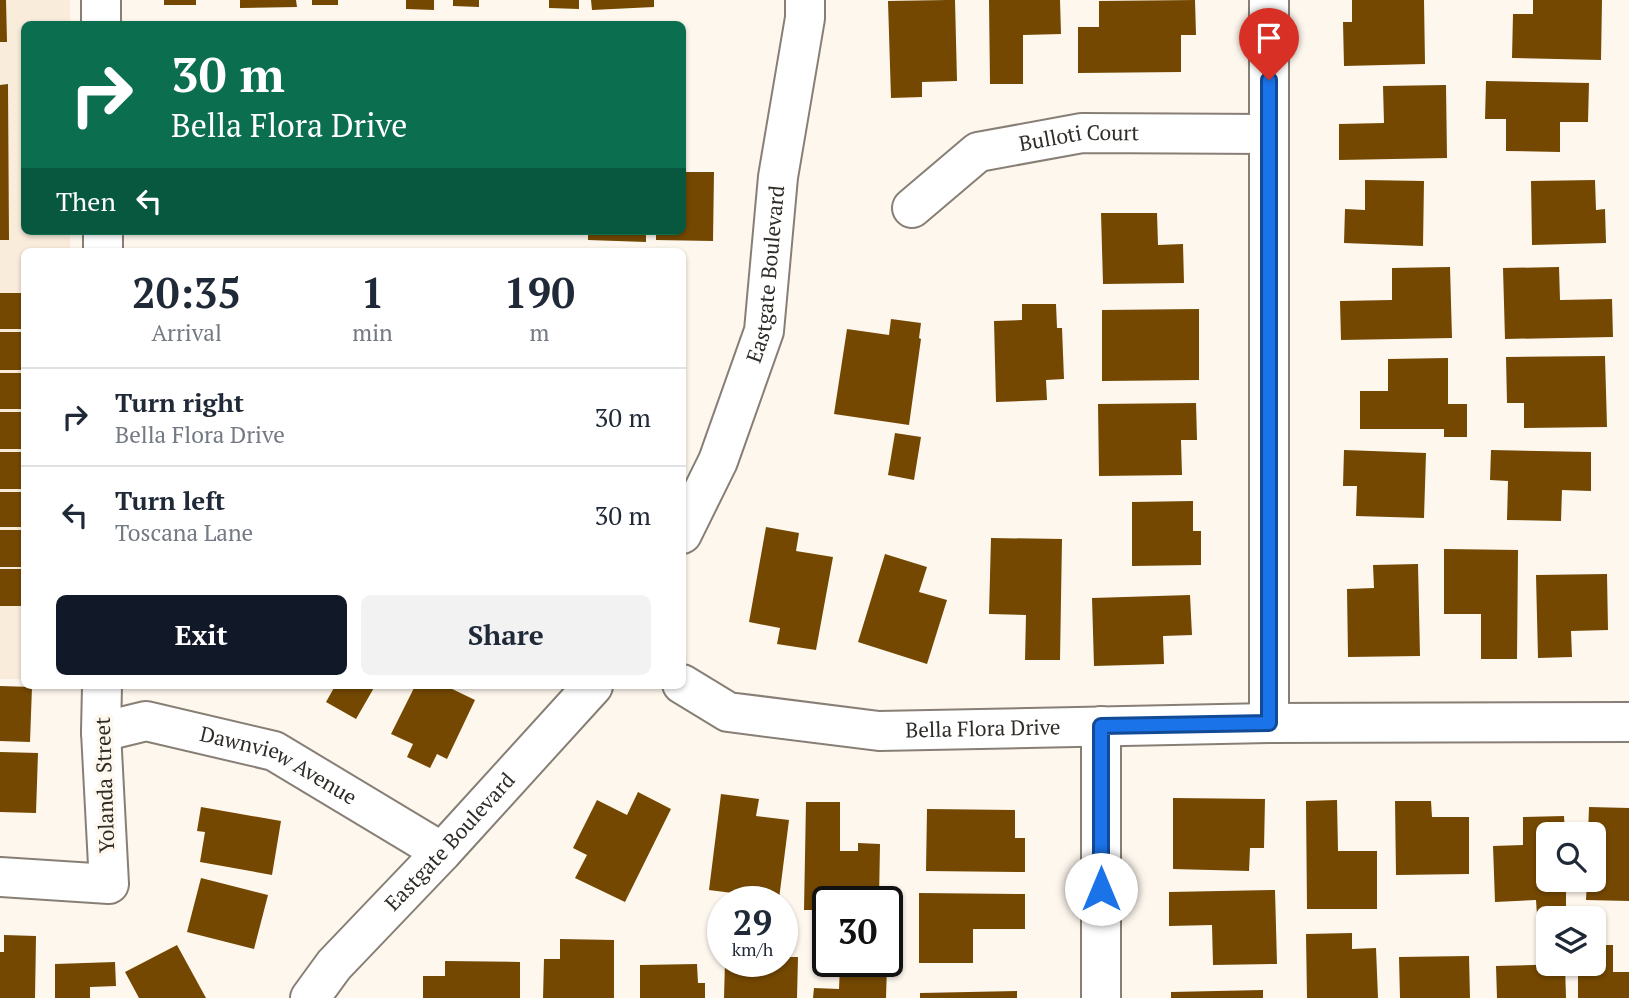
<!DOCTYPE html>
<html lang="en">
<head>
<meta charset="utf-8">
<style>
	:root { --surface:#fff; --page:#f2f2f3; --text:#1f2937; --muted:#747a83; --line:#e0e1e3; --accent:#111827 }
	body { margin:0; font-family:"PT Serif",serif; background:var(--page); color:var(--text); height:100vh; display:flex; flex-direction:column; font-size:26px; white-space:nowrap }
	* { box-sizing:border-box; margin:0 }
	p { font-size:23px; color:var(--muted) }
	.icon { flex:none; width:38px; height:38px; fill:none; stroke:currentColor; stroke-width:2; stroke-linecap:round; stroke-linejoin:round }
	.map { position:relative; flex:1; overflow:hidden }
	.side { position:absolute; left:21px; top:248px; width:665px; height:441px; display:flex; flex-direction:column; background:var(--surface); border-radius:10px; box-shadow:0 2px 5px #0004 }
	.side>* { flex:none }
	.guide { position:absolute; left:21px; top:21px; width:665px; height:214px; border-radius:10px; box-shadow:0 2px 5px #0004; background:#0b6e4f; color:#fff; overflow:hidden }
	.tools { position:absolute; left:1536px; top:822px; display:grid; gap:14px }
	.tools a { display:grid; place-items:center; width:70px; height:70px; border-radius:10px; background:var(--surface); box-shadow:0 2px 5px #0004; font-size:35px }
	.speed { position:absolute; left:707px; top:886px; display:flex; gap:14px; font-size:35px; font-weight:700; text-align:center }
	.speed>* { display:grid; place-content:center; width:91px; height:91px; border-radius:50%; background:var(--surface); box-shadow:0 2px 5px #0004; line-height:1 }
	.speed small { font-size:18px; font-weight:400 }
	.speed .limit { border:4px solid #111; border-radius:10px; background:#fff; color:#111 }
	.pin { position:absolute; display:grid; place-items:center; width:60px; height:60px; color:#fff; margin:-72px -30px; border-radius:50% 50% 50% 0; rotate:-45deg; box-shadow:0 0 7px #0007 }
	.pin .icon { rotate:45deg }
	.me { position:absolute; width:77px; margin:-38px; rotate:0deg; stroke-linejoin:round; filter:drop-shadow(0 0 5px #0008) }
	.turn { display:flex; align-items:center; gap:24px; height:147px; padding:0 35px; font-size:32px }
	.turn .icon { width:91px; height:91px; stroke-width:2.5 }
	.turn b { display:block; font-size:49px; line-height:60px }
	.then { display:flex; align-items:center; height:66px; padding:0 35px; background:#0003; gap:14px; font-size:26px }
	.eta { display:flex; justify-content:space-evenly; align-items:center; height:119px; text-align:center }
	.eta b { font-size:42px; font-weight:700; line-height:49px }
	.primary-button { display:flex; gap:14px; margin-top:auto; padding:14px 35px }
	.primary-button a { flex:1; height:80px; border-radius:10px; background:var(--accent); color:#fff; font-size:28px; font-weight:700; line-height:80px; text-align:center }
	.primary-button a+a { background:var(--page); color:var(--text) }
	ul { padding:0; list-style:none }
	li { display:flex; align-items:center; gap:21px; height:98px; padding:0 35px; border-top:2px solid var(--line) }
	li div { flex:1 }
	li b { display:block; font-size:26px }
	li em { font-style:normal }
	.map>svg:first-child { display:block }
	.built { fill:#faecdb }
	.building { fill:#744800 }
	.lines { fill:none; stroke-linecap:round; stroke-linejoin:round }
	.minor-casing { stroke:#877f75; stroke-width:42 }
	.minor { stroke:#fff; stroke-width:38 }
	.route-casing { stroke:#114b97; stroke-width:18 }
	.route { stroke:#1a73e8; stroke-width:12 }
	.labels { text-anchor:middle; stroke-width:7; stroke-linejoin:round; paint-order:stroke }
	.street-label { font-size:21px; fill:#2f2c28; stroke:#fef7ee }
</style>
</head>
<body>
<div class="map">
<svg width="1629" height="998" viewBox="0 0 1629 998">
	<rect width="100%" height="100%" fill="#fef7ee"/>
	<!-- built -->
	<path class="built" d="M0 0H70V24H24V231H70V252H24V679H0Z"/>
	<!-- building -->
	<path class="building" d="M0 0H6L7 42H0Z
		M164 0H196V5H164Z
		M240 0H296L297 7 240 8Z
		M312 0H338V5H312Z
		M406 0H434V10L406 9Z
		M453 0H479V7L453 6Z
		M549 0H579V9L549 8Z
		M591 0H654V7L592 10Z
		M947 0H955L957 81 922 82V97L891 98 888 1Z
		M989 0H1060L1061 34 1023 35V84H990Z
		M1195 0 1196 35H1181V72L1078 73V27H1099V1Z
		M1352 0H1424L1425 64 1344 66 1343 22H1352Z
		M1533 0H1602L1601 60 1512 58 1513 14H1533Z
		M1486 81 1589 83 1588 122H1560V152L1506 151V119H1485Z
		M8 84 9 240H0V85Z
		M1446 85 1447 158 1339 160V124L1384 123 1383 86Z
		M682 172H714L713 241 656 240V231H682Z
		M1365 180 1424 181 1423 246 1344 243 1345 209 1365 210Z
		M1595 180 1596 210 1605 209 1606 243 1532 245 1531 181Z
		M1101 213H1157L1158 245 1183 244 1184 283 1103 284Z
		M588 231H646V242L588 240Z
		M1450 267 1452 338 1341 340 1340 301 1392 300V268Z
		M1559 267 1560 300 1612 299 1613 337 1505 339 1503 268Z
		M0 293H24V329H0Z
		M1022 304H1056L1057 328H1062L1064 379 1046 380 1047 400 996 402 994 321 1022 320Z
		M1199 309V380L1102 381V310Z
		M891 319 921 323 919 338 921 339 909 425 834 414 847 329 889 335Z
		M0 332H24V370H0Z
		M1605 356 1607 427 1524 428V403H1507L1506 357Z
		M1448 358V404H1467V437H1444V429H1360V391H1388V359Z
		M0 373H24V409H0Z
		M1196 403 1197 440H1181L1182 475 1099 476 1098 404Z
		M0 412H24V449H0Z
		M895 433 921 437 914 480 888 475Z
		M1344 450 1426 453 1424 518 1356 516 1357 486H1343Z
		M1491 450 1591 452V491L1562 490 1561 521 1507 520 1508 481 1490 480Z
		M0 452H24V489H0Z
		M0 492H24V527H0Z
		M1193 501V531H1201V565L1132 566V502Z
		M766 527 799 533 796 551 833 557 816 650 777 644 780 628 749 622Z
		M0 530H24V567H0Z
		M991 538 1062 539 1060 660H1025L1026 615 989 614Z
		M1444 549 1518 550 1517 659H1481V614H1444Z
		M885 554 927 567 919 592 947 600 927 664 858 642Z
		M1418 564 1420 656 1348 657 1347 589 1374 588 1373 565Z
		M0 569H24V606H0Z
		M1607 574 1608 630 1571 631 1572 657 1538 658 1536 575Z
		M1190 595 1192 635 1163 636 1164 664 1094 666 1092 598Z
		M0 686 32 687 30 742 0 741Z
		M335 686H375L356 719 326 702Z
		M415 686H446L475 700 447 759 437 754 430 768 407 757 413 744 391 734Z
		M0 752 38 753 36 813 0 812Z
		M638 792 671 809 625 902 575 878 587 855 573 848 597 800 627 815Z
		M721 794 759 799 756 816 789 820 779 899 709 890Z
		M1173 798 1265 799 1264 848H1250L1249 871 1173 869Z
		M1337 800 1338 851H1377V909H1307L1306 801Z
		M1395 801H1431L1432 817H1469V874L1396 875Z
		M806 802H840V851H858V843L880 844 879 901H828V910H804Z
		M201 807 281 821 272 875 200 862 205 832 197 831Z
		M1589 807 1629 808V901L1586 900 1587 880H1594V835H1588Z
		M927 809 1015 810V838H1025V872L926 871Z
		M1564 816 1565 835H1549V880H1566V915H1537L1536 900 1495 902 1493 846 1523 845V817Z
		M201 878 268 895 254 949 187 932Z
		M1275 890 1277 964 1213 965 1212 925 1169 926V892Z
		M919 893 1025 894V929H973V963H919Z
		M1352 933V949L1376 948 1378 998H1307L1306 934Z
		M4 935 36 936 35 998H0V952H4Z
		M560 939 614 940V998H543L544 959H560Z
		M177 945 206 998H139L125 972Z
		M1594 945H1613V972H1629V998H1578V964H1594Z
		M1469 956 1470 998H1400L1399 957Z
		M782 957H798L797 998H724L725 961H782Z
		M445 961 520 962V998H423V976H445Z
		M115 962 116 986 90 987V998H55V964Z
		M697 964 698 983H705V998H640V965Z
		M1565 964 1566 998H1497L1496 966Z
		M840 965H887L886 998H813L814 988 839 989Z
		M1263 990V998H1171V992Z
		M1017 991V998H920V993Z"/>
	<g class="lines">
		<defs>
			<g id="minor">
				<path d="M101 0V24"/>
				<path d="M1269 0V723"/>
				<path id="s1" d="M912 208 978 152 1082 133 1269 134"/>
				<path d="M103 231V252"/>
				<path id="s2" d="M682 534 718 461 764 331 778 177 805 18V0"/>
				<path id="s3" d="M682 684 728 712 879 731 1269 723 1629 722"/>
				<path d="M1101 726V998"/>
				<path id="s4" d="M101 732 146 721 274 751 442 852"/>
				<path d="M0 877 109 884 101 732 102 686"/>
				<path id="s5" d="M310 998 334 965 442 852 593 686"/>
			</g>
		</defs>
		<!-- minor casing -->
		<use href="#minor" class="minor-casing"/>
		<!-- minor -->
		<use href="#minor" class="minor"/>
	</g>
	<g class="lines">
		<defs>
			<path id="route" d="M1101 889V726L1269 723V80"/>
		</defs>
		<!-- route casing -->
		<use href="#route" class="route-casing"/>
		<!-- route -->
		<use href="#route" class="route"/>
	</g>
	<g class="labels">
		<!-- street labels -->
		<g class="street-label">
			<text dy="7" stroke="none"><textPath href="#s1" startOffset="189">Bulloti Court</textPath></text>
			<text dy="7" stroke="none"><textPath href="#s2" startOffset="276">Eastgate Boulevard</textPath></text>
			<text dy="7" stroke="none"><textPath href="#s3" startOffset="310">Bella Flora Drive</textPath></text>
			<text dy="7" stroke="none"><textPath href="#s4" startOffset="187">Dawnview Avenue</textPath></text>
			<text transform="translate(105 785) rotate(-92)" y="7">Yolanda Street</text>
			<text dy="7" stroke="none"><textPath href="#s5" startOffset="210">Eastgate Boulevard</textPath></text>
		</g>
	</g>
</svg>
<div class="tools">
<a><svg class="icon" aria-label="search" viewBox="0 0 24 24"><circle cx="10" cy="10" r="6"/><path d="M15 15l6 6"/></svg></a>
<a><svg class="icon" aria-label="layers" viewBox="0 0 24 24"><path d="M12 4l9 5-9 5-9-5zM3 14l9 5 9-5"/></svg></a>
</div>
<div class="speed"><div>29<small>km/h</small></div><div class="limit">30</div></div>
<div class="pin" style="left:1269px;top:80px;background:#d93025"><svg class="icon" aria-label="arrive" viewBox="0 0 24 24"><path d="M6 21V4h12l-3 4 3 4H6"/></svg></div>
<svg class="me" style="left:1101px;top:889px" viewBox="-20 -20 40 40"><circle r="19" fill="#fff"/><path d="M0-13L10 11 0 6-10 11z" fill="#1a73e8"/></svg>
<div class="guide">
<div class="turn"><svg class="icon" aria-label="right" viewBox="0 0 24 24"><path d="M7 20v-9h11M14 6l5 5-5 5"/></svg><div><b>30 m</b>Bella Flora Drive</div></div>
<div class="then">Then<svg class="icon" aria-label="left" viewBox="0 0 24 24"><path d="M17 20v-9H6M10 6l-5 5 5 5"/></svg></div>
</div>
<section class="side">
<div class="eta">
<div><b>20:35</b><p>Arrival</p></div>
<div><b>1</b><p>min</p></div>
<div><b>190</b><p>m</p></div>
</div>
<ul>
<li><svg class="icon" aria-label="right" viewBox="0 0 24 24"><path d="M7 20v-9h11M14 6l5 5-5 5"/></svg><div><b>Turn right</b><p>Bella Flora Drive</p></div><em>30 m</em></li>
<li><svg class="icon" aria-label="left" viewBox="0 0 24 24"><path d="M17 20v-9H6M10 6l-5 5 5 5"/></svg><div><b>Turn left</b><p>Toscana Lane</p></div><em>30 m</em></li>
</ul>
<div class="primary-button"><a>Exit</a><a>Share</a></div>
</section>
</div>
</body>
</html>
